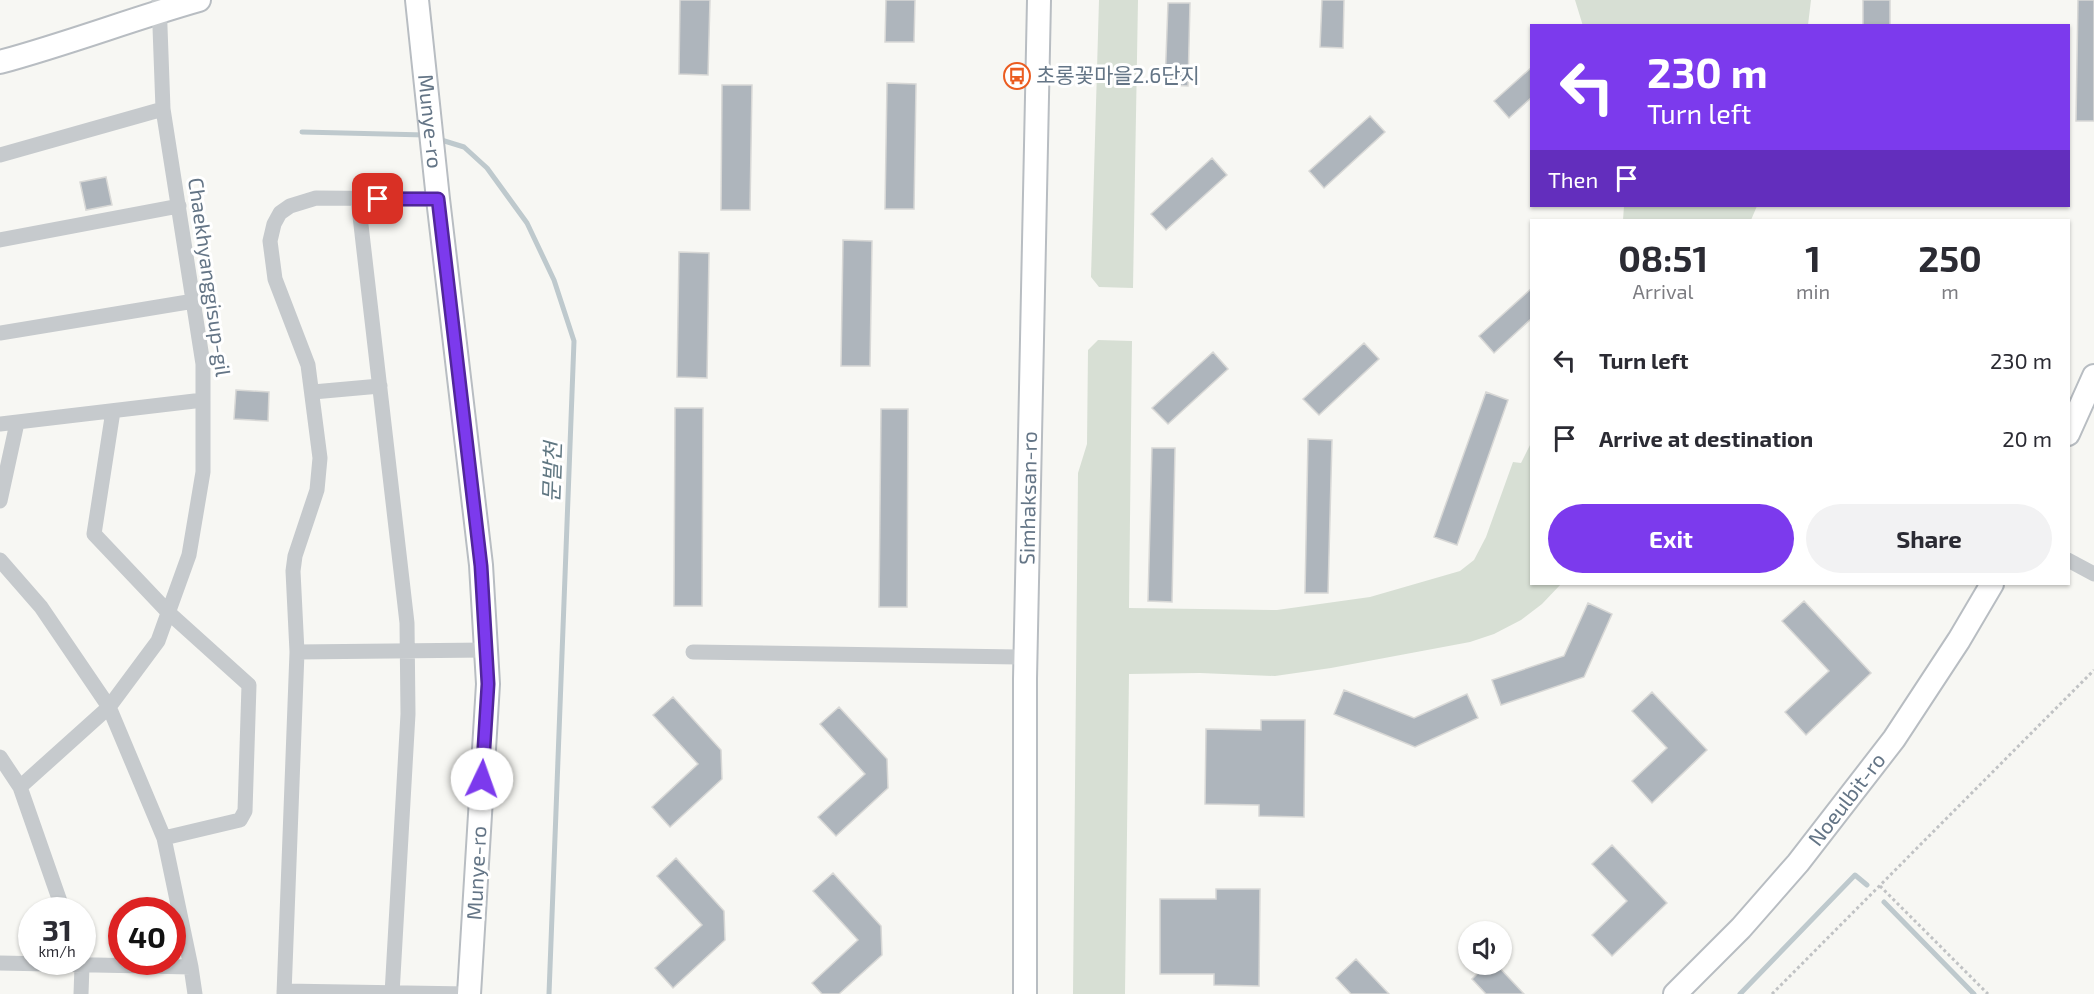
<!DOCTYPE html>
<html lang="en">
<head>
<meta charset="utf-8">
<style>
	:root { --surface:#fff; --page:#f2f2f3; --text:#2b2b33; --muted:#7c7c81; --accent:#7c3aed }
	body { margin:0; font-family:"Exo 2","Noto Sans KR",sans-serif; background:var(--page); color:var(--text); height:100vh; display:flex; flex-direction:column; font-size:22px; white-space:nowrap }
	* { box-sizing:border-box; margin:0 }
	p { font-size:20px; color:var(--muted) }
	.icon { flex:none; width:33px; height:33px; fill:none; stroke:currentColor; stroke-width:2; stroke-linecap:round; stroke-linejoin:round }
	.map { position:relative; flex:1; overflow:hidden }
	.panel { position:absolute; left:1530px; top:219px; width:540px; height:366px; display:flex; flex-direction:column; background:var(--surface); border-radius:0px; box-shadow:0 2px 4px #0004 }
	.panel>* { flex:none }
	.hud { position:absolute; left:1530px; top:24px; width:540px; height:183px; border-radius:0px; box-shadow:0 2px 4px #0004; background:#7c3aed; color:#fff; overflow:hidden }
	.controls { position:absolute; left:1458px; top:921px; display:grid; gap:12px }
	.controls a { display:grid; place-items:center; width:54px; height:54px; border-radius:50%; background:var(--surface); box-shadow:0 2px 4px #0004; font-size:30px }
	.speed { position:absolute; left:18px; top:897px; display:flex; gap:12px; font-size:30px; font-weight:700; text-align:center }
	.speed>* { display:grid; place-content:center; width:78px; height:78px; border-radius:50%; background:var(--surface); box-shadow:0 2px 4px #0004; line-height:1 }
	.speed small { font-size:15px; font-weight:400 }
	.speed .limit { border:9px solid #d22; background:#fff; color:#111 }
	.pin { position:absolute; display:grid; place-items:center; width:51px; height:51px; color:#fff; margin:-26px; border-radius:12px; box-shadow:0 3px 9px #0006 }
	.me { position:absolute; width:66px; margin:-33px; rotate:3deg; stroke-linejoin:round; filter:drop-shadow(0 0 4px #0008) }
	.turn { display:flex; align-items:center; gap:21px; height:126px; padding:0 18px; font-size:27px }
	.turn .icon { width:78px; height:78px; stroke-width:2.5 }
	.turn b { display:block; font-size:42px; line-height:51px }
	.then { display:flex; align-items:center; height:57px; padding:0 18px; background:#0003; gap:12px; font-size:22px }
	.eta { display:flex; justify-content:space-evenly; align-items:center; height:102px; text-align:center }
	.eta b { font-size:36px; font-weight:700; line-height:42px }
	.primary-button { display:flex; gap:12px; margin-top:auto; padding:12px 18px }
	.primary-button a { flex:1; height:69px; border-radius:36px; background:var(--accent); color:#fff; font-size:24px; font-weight:700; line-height:69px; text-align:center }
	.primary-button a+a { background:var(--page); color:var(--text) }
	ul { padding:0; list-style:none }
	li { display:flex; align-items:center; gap:18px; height:78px; padding:0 18px }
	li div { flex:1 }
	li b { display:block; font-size:22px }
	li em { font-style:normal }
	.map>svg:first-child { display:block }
	.green { fill:#d7dfd4 }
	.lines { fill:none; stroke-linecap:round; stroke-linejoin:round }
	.stream { stroke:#bec9cd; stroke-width:5 }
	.building { fill:#aeb5bc; stroke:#d8d8d6; stroke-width:1.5 }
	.secondary-casing { stroke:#b8bdc2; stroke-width:26 }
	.path { stroke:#c0c2c4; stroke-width:3; stroke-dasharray:3 3; stroke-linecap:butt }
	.street { stroke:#c6cacd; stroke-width:15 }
	.secondary { stroke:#fff; stroke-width:22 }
	.route-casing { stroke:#51269a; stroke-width:15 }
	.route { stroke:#7c3aed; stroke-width:10 }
	.labels { text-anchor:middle; stroke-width:6; stroke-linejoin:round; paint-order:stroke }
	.poi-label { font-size:21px; fill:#647586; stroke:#fff; text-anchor:start }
	.street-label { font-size:21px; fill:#647586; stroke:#fff }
	.water-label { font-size:22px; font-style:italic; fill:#607782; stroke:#fff }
</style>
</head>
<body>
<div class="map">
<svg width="2094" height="994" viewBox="0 0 2094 994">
	<rect width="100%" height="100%" fill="#f7f7f3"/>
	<!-- green -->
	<path class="green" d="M1099 0H1138L1133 288 1099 287 1091 277Z
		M1575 0H1811L1808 25 1583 26Z
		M1624 206H1757L1751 220H1623Z
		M1098 340 1132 341 1129 608 1277 610 1370 597 1460 571 1474 560 1486 537 1513 462 1521 463 1531 443 1532 584H1561L1542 604 1521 620 1494 634 1470 642 1331 668 1275 676 1200 673 1129 674 1125 994H1073L1078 473 1087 444 1088 350Z"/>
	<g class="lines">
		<!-- stream -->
		<path class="stream" d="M302 132 426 135
			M438 139 464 147 487 168 527 223 554 280 574 341 549 994
			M1884 902 1974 994
			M1740 994 1855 875 1867 885"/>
	</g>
	<!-- building -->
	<path class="building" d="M680 0H710L708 75 679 74Z
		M886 0H915L914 42H885Z
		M1322 0H1344L1343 48 1320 47Z
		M1863 0H1890V26H1863Z
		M2078 0H2094V121H2076Z
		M1168 3H1190L1188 86 1165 85Z
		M1532 67V97L1509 118 1494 101Z
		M887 83 916 84 914 209H885Z
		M722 85H752L750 210H721Z
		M1370 116 1385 132 1324 188 1309 171Z
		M1212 158 1227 175 1166 230 1151 214Z
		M106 177 112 205 86 210 80 182Z
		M843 240 872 241 870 366H841Z
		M679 252 709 253 707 378 677 377Z
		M1532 288V318L1494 353 1479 336Z
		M1364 343 1379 359 1319 415 1303 399Z
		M1213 352 1228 369 1168 424 1152 408Z
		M236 390 269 392 268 421 234 419Z
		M1486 392 1508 400 1457 545 1434 537Z
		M675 408H703L702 606H674Z
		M881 409H908L907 607H879Z
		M1308 439 1332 440 1328 593H1305Z
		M1152 448H1175L1172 602 1148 601Z
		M1804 601 1871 673 1806 735 1785 712 1829 671 1782 621Z
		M1588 603 1612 614 1584 677 1501 705 1492 680 1564 656Z
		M1344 690 1414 718 1467 694 1478 718 1415 747 1334 714Z
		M1652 692 1707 750 1652 803 1632 781 1667 748 1632 711Z
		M673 697 721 750 722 779 670 827 652 807 698 764 653 715Z
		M839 707 887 759 888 788 836 836 818 817 865 774 820 724Z
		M1261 720H1305L1304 817 1259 816V805L1205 804 1206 729 1261 730Z
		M1612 845 1667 903 1612 956 1592 935 1627 901 1592 864Z
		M676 858 724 911 725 940 673 988 655 968 702 925 657 876Z
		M833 873 881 926 882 955 839 994H822L812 983 858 940 813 891Z
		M1216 889H1260L1259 986 1214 985V974H1160V899H1216Z
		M1356 959 1389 994H1351L1336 978Z
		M1487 964H1496L1524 994H1486L1472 979Z"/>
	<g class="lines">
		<defs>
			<g id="secondary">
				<path id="s1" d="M417 0 438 199 481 565 488 684 469 994"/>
				<path d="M0 62C67 44 132 19 199 0"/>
				<path d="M2068 434 2094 376"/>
				<path id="s2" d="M1025 994V679L1039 0"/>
				<path id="s3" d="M1675 994 1741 928 1798 863 1894 739 1959 640 1992 584"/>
			</g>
		</defs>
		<!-- secondary casing -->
		<use href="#secondary" class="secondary-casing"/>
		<!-- path -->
		<path class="path" d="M1880 886 1988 994
			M1772 994 2094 670"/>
		<!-- street -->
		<path class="street" d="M0 155 163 109
			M358 199 407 623 408 714 392 994
			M0 240 179 206
			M0 333 194 301
			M313 392 380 386
			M113 411 94 534 168 612 249 685 245 811 240 820 164 838
			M0 424 203 400
			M0 501 17 423
			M0 560 41 607 109 707 164 838 191 967 0 963
			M2068 560 2094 574
			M297 652 486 650
			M693 652 1025 657
			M0 757 20 787 63 910
			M20 787 109 707 158 641 189 555 203 472V364L163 109 159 0
			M80 962 82 966 81 994
			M191 967 195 994
			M284 991 469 994
			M284 994 297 652 293 571 295 556 317 490 320 458 308 365 275 279 270 241 274 224 280 213 290 206 316 198 438 199"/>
		<!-- secondary -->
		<use href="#secondary" class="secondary"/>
	</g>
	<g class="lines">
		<defs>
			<path id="route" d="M378 199H438L481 566 488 684 482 779"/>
		</defs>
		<!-- route casing -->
		<use href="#route" class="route-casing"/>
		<!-- route -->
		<use href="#route" class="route"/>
	</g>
	<!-- icons -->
	<defs>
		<symbol id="bus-ring" viewBox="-11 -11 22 22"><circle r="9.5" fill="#fff" stroke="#eb5c20" stroke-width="1.5"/><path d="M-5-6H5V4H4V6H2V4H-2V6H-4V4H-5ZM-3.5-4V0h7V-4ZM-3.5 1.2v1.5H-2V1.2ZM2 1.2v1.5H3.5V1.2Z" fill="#eb5c20"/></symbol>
	</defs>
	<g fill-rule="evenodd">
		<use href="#bus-ring" x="1002" y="61" width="30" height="30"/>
	</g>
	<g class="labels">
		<!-- poi labels -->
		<g class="poi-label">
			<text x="1036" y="83">초롱꽃마을2.6단지</text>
		</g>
		<!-- street labels -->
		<g class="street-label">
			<text dy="7" stroke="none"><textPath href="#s1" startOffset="122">Munye-ro</textPath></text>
			<text transform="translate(209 277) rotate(82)" y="7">Chaekhyanggisup-gil</text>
			<text dy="7" stroke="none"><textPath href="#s2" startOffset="496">Simhaksan-ro</textPath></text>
			<text dy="7" stroke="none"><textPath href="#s3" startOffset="260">Noeulbit-ro</textPath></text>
			<text transform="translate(477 873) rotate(-87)" y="7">Munye-ro</text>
		</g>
		<!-- water labels -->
		<g class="water-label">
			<text transform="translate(552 472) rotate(-88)" y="8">문발천</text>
		</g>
	</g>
</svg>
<div class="controls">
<a><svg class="icon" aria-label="sound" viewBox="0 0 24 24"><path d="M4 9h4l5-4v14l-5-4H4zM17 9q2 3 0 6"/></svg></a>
</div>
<div class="speed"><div>31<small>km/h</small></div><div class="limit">40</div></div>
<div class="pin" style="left:378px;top:199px;background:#d93025"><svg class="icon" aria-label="arrive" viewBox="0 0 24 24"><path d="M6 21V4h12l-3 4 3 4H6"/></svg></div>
<svg class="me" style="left:482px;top:779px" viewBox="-20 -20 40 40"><circle r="19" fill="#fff"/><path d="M0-13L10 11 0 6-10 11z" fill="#7c3aed"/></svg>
<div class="hud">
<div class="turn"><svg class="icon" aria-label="left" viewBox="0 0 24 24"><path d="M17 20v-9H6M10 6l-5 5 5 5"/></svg><div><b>230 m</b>Turn left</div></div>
<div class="then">Then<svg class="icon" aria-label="arrive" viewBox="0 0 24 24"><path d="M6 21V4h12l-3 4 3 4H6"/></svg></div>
</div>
<section class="panel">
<div class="eta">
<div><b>08:51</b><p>Arrival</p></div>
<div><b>1</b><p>min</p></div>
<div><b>250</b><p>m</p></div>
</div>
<ul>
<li><svg class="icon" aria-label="left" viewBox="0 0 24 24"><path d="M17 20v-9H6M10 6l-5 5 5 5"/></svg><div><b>Turn left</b></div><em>230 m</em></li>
<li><svg class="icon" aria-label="arrive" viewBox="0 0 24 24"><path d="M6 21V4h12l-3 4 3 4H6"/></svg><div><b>Arrive at destination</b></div><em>20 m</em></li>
</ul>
<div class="primary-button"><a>Exit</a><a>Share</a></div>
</section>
</div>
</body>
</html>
